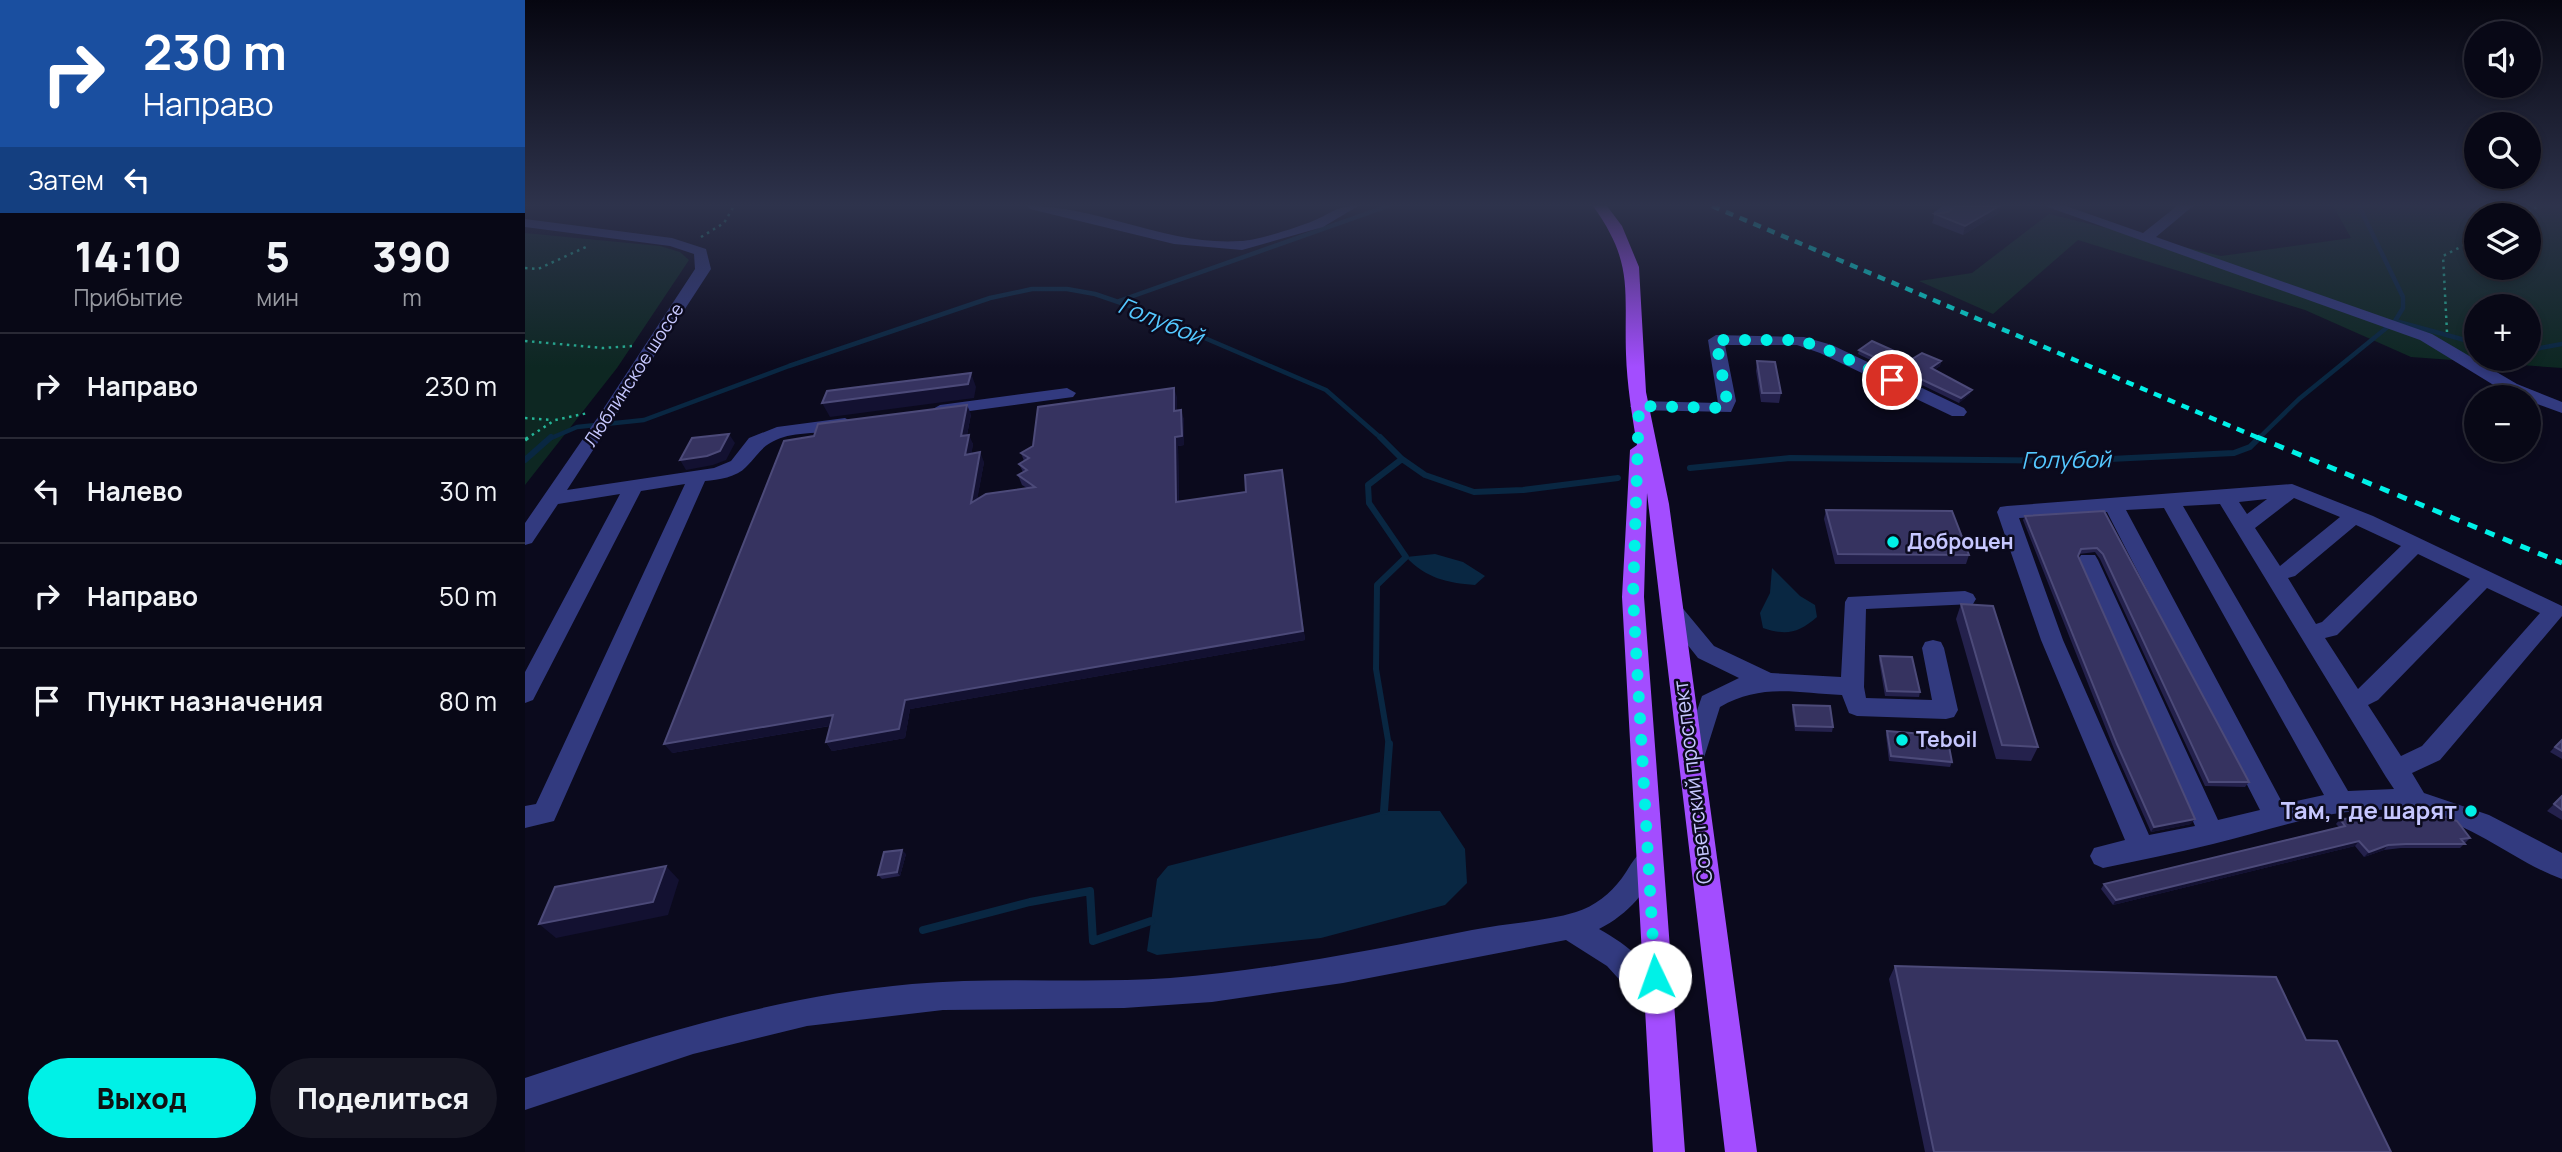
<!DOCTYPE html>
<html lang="ru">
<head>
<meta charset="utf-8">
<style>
	:root { --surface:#080816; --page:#161623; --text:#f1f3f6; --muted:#989aa1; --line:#292935; --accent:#00f1e7 }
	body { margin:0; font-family:Manrope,sans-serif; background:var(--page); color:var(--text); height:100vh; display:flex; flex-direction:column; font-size:26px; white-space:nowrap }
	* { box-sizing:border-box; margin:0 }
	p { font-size:23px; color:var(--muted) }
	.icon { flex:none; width:38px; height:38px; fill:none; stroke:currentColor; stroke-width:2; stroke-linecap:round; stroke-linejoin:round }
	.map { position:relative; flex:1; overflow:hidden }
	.side { display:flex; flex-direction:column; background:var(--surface); width:525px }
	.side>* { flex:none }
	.hud { background:#1a4fa0; color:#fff; overflow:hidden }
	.fabs { position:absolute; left:1939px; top:21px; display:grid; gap:14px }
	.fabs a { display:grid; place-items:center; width:77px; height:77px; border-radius:50%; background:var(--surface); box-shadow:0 4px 10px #0003,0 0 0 2px var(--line); font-size:35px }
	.pin { position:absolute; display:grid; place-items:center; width:60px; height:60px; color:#fff; margin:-30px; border:4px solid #fff; border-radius:50%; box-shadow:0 2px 7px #0007 }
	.me { position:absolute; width:77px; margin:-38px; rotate:357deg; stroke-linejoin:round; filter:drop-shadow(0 0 5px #0008) }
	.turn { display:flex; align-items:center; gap:24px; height:147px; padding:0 28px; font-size:32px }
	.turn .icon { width:91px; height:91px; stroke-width:2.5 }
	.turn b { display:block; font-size:49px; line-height:60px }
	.then { display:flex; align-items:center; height:66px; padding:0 28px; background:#0003; gap:14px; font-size:26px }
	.eta { display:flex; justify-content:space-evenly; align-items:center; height:119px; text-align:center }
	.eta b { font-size:42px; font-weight:800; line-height:49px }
	.action { display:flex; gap:14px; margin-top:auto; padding:14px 28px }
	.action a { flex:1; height:80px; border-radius:42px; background:var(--accent); color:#111; font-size:28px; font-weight:800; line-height:80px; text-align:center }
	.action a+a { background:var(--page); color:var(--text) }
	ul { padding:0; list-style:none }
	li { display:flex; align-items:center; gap:21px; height:105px; padding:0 28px; border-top:2px solid var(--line) }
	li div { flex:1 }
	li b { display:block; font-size:26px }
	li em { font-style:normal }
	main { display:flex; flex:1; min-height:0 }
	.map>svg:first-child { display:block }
	.green { fill:#0d2722; fill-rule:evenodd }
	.water { fill:#092742 }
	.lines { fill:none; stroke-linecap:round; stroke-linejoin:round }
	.stream-far2 { stroke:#092742; stroke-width:4.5 }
	.stream-far1 { stroke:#092742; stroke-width:6 }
	.stream { stroke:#092742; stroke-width:8 }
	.path-far1 { stroke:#25b497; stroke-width:2.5; stroke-dasharray:2.5 4.5; stroke-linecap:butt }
	.path { stroke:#25b497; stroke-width:3.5; stroke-dasharray:3.5 5; stroke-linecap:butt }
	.minor { fill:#323a7f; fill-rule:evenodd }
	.major { fill:#a34dff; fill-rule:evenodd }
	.rail-far1 { stroke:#00f1e7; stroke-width:4.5; stroke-dasharray:8 7; stroke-linecap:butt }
	.rail { stroke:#00f1e7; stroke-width:5; stroke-dasharray:10 9; stroke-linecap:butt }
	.wall { fill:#24214c }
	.shaded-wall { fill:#131131 }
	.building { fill:#363360; stroke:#4c4a79; stroke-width:2 }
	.route { stroke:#00f1e7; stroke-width:12; stroke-dasharray:0 21.6 }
	.poi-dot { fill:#00f1e7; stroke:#0b0a1d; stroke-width:2.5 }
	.labels { text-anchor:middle; stroke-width:5; stroke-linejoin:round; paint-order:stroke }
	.far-street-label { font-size:18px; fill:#c6c7ff; stroke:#0b0a1d }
	.poi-label { font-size:21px; font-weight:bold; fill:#c6c7ff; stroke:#0b0a1d; text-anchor:start }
	.street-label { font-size:21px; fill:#c6c7ff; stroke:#0b0a1d }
	.water-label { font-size:23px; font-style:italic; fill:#54c8ff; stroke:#0b0a1d }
	.near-poi-label { font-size:24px; font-weight:bold; fill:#c6c7ff; stroke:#0b0a1d; text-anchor:end }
</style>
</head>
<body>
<main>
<section class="side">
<div class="hud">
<div class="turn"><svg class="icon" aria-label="right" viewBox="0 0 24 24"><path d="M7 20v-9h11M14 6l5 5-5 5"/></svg><div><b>230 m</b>Направо</div></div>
<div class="then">Затем<svg class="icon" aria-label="left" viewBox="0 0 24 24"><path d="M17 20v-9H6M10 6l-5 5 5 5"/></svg></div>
</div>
<div class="eta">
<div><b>14:10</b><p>Прибытие</p></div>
<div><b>5</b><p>мин</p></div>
<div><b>390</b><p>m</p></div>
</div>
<ul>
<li><svg class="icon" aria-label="right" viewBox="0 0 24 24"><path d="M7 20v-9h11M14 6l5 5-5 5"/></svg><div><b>Направо</b></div><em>230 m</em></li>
<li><svg class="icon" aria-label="left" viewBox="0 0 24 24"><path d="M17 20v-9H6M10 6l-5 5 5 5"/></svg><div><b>Налево</b></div><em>30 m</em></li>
<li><svg class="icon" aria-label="right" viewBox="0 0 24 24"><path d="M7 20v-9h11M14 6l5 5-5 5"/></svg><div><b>Направо</b></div><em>50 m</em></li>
<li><svg class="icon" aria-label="arrive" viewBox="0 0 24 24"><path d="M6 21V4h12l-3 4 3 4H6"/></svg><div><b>Пункт назначения</b></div><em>80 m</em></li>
</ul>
<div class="action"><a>Выход</a><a>Поделиться</a></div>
</section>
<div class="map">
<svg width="2037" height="1152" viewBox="0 0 2037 1152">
	<rect width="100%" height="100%" fill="#0b0a1d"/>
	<!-- green -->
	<path class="green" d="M1808 206H2037V368L1886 357 1780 310 1553 240 1468 314 1394 281 1447 273 1524 214 1696 256 1826 238ZM1951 215H2004V268H1951ZM1951 306H2004V359H1951Z
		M0 233 135 246 155 252 164 260 92 368 0 485Z"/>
	<!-- water -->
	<path class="water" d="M910 554 938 562 960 576 950 585C922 583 901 578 881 557Z
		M1247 568 1275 596 1290 605 1292 617C1273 633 1262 636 1238 628L1235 613 1245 593Z
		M859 811H915L940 849 942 883 920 905 796 938 632 955 622 951 632 879 643 866Z"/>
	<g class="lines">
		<!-- stream-far2 -->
		<path class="stream-far2" d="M594 301 863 206
			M1870 321 1951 343
			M2004 350 2037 344
			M24 439 52 427 119 420 264 366 465 298 507 289H542L570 294 605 306 801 390 857 439
			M1733 439 1774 399 1870 321 1878 308V297L1834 206"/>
		<!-- stream-far1 -->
		<path class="stream-far1" d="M855 437 877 459 900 475 949 492 998 490 1093 478
			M0 460 26 437
			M1165 468 1265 458 1544 461 1709 453 1725 447 1735 437
			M864 746 851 669 852 585 881 557 844 503 843 485 877 459"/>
		<!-- stream -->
		<path class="stream" d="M859 811 864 744
			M398 930 505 902 565 891 568 941 626 921"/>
		<!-- path-far1 -->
		<path class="path-far1" d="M1997 215 2014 206
			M176 237 199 223 209 206
			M0 268 13 269 63 246
			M1922 332 1918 256 1951 239
			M0 341 78 348 107 346
			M0 418 28 420
			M1 439 30 420 63 413"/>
		<!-- path -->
		<path class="path" d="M0 440 4 437"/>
		<!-- minor -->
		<path class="minor" d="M503 206C575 206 643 246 715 241 731 241 773 227 788 221 807 213 811 206 833 206L798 227 717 250 649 244 505 209Z
			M1418 206H1435L1419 218H1409V212Z
			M1520 206H1541L1618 233 1652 206H1668L1631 237 1907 334 1992 384 2037 402V413L2004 401V397H1994L1980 392 1895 340Z
			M0 219 147 238 181 249 186 269 42 490 189 468 206 461 224 438 252 427 320 418 329 423C318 435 276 431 259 437 237 444 236 452 221 467 212 477 193 480 180 481L29 821 0 828V806L11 804 160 484 116 491 8 700 0 703V672L95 494 33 504 7 543 0 545V523L73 417 170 269 169 254 145 246 0 227Z
			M1191 335 1279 337 1307 345 1439 408 1442 412 1439 416H1427L1295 353 1272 345H1200L1211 401 1206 412 1108 410 1105 406 1114 401 1193 403 1183 340Z
			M542 388 551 393 548 397 415 415 406 410 415 405Z
			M1767 484 1848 516 2037 606V616L1915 760 1887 773 1899 793 1964 815 2037 853V879C1990 862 1952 826 1902 815 1830 798 1757 827 1688 844 1651 853 1615 860 1578 868L1569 864 1565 856 1569 848 1600 840 1516 640 1472 512 1475 507 1482 506ZM1769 498 1815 517 1755 566 1730 528ZM1742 499 1722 514 1714 502ZM1695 504 1861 777 1869 789 1823 791 1658 506ZM1639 508 1799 795 1758 804 1601 510ZM1582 512 1735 810 1693 820 1573 560 1570 555H1556L1553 560 1670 826 1624 835 1538 640 1494 518ZM1831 525 1876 546 1797 622 1791 624 1763 578 1770 576ZM1893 554 1945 579 1833 689 1800 638 1812 635ZM1962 588 2015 613 1897 746 1876 756 1843 705 1853 700Z
			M1440 591 1448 594 1451 599 1448 604 1341 609 1339 687 1341 698 1407 700 1397 648 1400 642 1408 640 1416 642 1419 648 1433 710 1429 717 1421 719 1332 716 1324 713 1317 695C1272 693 1236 683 1195 707L1177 764 1168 767 1159 764 1156 757 1177 696 1214 678 1173 658 1139 615 1136 610 1139 605 1147 602 1155 605 1189 646 1246 673 1316 677 1320 602 1323 597Z
			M1124 848 1133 852 1137 860C1123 890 1104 914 1074 929 1102 944 1134 971 1147 1000L1142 1010 1132 1014 1122 1010 1082 966 1041 940 818 983 687 1002 599 1008 418 1010 282 1026 168 1054 0 1110V1078C129 1035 251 996 387 984 473 976 559 984 645 978 747 970 847 950 947 930 981 923 1018 922 1051 912 1070 906 1085 894 1097 878 1106 866 1110 853 1124 848Z"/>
		<!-- major -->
		<path class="major" d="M1068 206H1082L1097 226 1114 267 1121 392 1144 504 1232 1152H1200L1122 493 1119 597 1160 1152H1128L1097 597 1105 450 1112 445C1107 415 1102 385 1101 354 1099 289 1109 263 1068 206Z"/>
		<!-- rail-far1 -->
		<path class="rail-far1" d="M1187 206 1736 439"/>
		<!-- rail -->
		<path class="rail" d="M1732 437 2037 563"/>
	</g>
	<!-- wall -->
	<path class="wall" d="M1474 213 1438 235 1407 223 1410 214Z
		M1334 350 1387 359 1416 361 1415 366 1409 370 1445 394 1434 403 1333 354Z
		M1232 361 1256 393 1254 403 1236 402 1231 371Z
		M652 397V410L659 419V445L653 446 654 502 721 492 757 470 780 640 385 709 380 738 307 751 301 742 305 726 147 753 446 414 442 435 448 444 446 454 459 462 452 499 502 488 497 485 493 475 498 472 494 464 499 461 496 453Z
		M1301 510 1444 555 1441 564H1310L1299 519Z
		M1579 511 1724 782 1720 787 1680 786 1575 559 1570 552 1554 554 1553 556 1666 824 1626 832 1589 749 1498 520 1500 516Z
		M1436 604 1513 747 1506 761 1471 759 1431 619Z
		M1355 656 1395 692 1394 697 1360 696 1354 660Z
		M1268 705 1308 727 1307 732 1270 731 1267 710Z
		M1362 731 1427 762 1425 767 1364 761 1361 735Z
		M2037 739V759L2025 752Z
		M2037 796V820L2022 811Z
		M1815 819 1945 838 1935 848H1876L1859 850 1839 857 1830 846 1588 905 1576 889 1579 884 1814 827 1811 824Z
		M381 854 375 876 357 879 353 875Z
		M1370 966 1781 1040 1866 1152H1400L1364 979Z"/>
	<!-- shaded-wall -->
	<path class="shaded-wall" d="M1474 206H1476L1474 213 1438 235 1440 226Z
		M1416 361 1415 366 1405 373 1406 368Z
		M446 373 451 387 449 398 305 417 297 403Z
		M649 388 652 397V420L649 411Z
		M1447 390 1445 394 1434 403 1436 398Z
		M442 405 446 414 440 445 436 436Z
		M656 410 659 419V445L653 446 654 512 651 502 650 437Z
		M204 434 210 443 201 460 188 465 161 470 155 460Z
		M444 435 448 444 445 464 440 455Z
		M455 452 459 462 450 512 446 503Z
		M757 470 780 640 385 709 380 738 307 751 301 742 380 700Z
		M308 715 315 724 147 753 139 744Z
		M1670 819 1666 824 1626 832 1629 827Z
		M1834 841 1830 846 1588 905 1591 900Z
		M1863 845 1859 850 1839 857 1844 852Z
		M377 850 381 854 375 876 372 872Z
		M141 866 154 880 143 915 31 938 14 924Z"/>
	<!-- building -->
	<path class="building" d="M1430 206H1474L1440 226 1410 214 1423 212Z
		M1347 341 1387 359 1397 353 1416 361 1406 368 1447 390 1436 398 1334 350Z
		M1232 361 1250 362 1256 393H1237Z
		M446 373 443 384 297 403 302 391Z
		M649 388V411L656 410 657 436 650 437 651 502 721 492 720 475 757 470 778 631 380 700 374 729 301 742 308 715 139 744 259 441 289 436 293 424 442 405 436 436 444 435 440 455 455 452 446 503 461 494 510 487 493 475 502 470 494 464 504 458 496 453 508 446 513 407Z
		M204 434 195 451 182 456 155 460 167 438Z
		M1301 510 1427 511 1444 555 1313 554Z
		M1579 511 1724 782H1684L1578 554 1572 548 1556 549 1553 556 1670 819 1629 827 1592 744 1500 516Z
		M1436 604 1468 606 1513 747 1477 745Z
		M1355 656 1387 657 1395 692 1362 691Z
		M1268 705 1305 706 1308 727 1271 726Z
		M1362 731 1422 736 1427 762 1366 756Z
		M2037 740V751L2030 747Z
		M2037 796V810L2029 804Z
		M1918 816 1932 821 1945 838 1936 839 1940 844H1881L1863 845 1844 852 1834 841 1591 900 1579 884 1820 826 1815 819Z
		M377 850 372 872 353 875 359 852Z
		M141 866 128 902 14 924 30 887Z
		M1370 966 1751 977 1781 1040 1812 1041 1866 1152H1409Z"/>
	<!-- sky -->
	<linearGradient id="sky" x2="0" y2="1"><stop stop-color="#060610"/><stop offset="0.56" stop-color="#2e334c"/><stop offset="1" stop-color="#2e334c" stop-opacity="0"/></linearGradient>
	<rect width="2037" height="367" fill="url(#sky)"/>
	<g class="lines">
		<!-- route -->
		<path class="route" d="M1130 977 1108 597 1114 406 1200 408 1202 401 1191 340H1273L1301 349 1367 380"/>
	</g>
	<!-- markers -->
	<g class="poi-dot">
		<circle cx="1368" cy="542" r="7"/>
		<circle cx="1377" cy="740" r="7"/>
		<circle cx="1946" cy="811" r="7"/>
	</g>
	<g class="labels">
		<!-- far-street labels -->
		<g class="far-street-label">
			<text transform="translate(109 375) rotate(-57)" y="6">Люблинское шоссе</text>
		</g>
		<!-- poi labels -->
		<g class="poi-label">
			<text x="1382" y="549">Доброцен</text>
			<text x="1391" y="747">Teboil</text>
		</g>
		<!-- street labels -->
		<g class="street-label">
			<text transform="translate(1168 782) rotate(-97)" y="7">Советский проспект</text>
		</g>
		<!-- water labels -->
		<g class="water-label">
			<text transform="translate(636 321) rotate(22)" y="8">Голубой</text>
			<text transform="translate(1541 460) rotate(-1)" y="8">Голубой</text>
		</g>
		<!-- near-poi labels -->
		<g class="near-poi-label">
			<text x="1932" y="819">Там, где шарят</text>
		</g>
	</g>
</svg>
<div class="fabs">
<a><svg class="icon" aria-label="sound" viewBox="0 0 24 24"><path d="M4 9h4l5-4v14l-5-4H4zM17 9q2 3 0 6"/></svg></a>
<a><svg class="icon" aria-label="search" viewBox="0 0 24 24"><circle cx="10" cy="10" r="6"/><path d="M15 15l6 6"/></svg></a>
<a><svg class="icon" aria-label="layers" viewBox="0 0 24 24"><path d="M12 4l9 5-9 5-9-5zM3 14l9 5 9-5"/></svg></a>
<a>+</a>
<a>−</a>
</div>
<div class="pin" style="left:1367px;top:380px;background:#d93025"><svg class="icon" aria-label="arrive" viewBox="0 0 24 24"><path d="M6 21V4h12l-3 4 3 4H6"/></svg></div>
<svg class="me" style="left:1130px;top:977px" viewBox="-20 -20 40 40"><circle r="19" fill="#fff"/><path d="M0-13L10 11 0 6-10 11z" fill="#00f1e7"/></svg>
</div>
</main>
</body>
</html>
